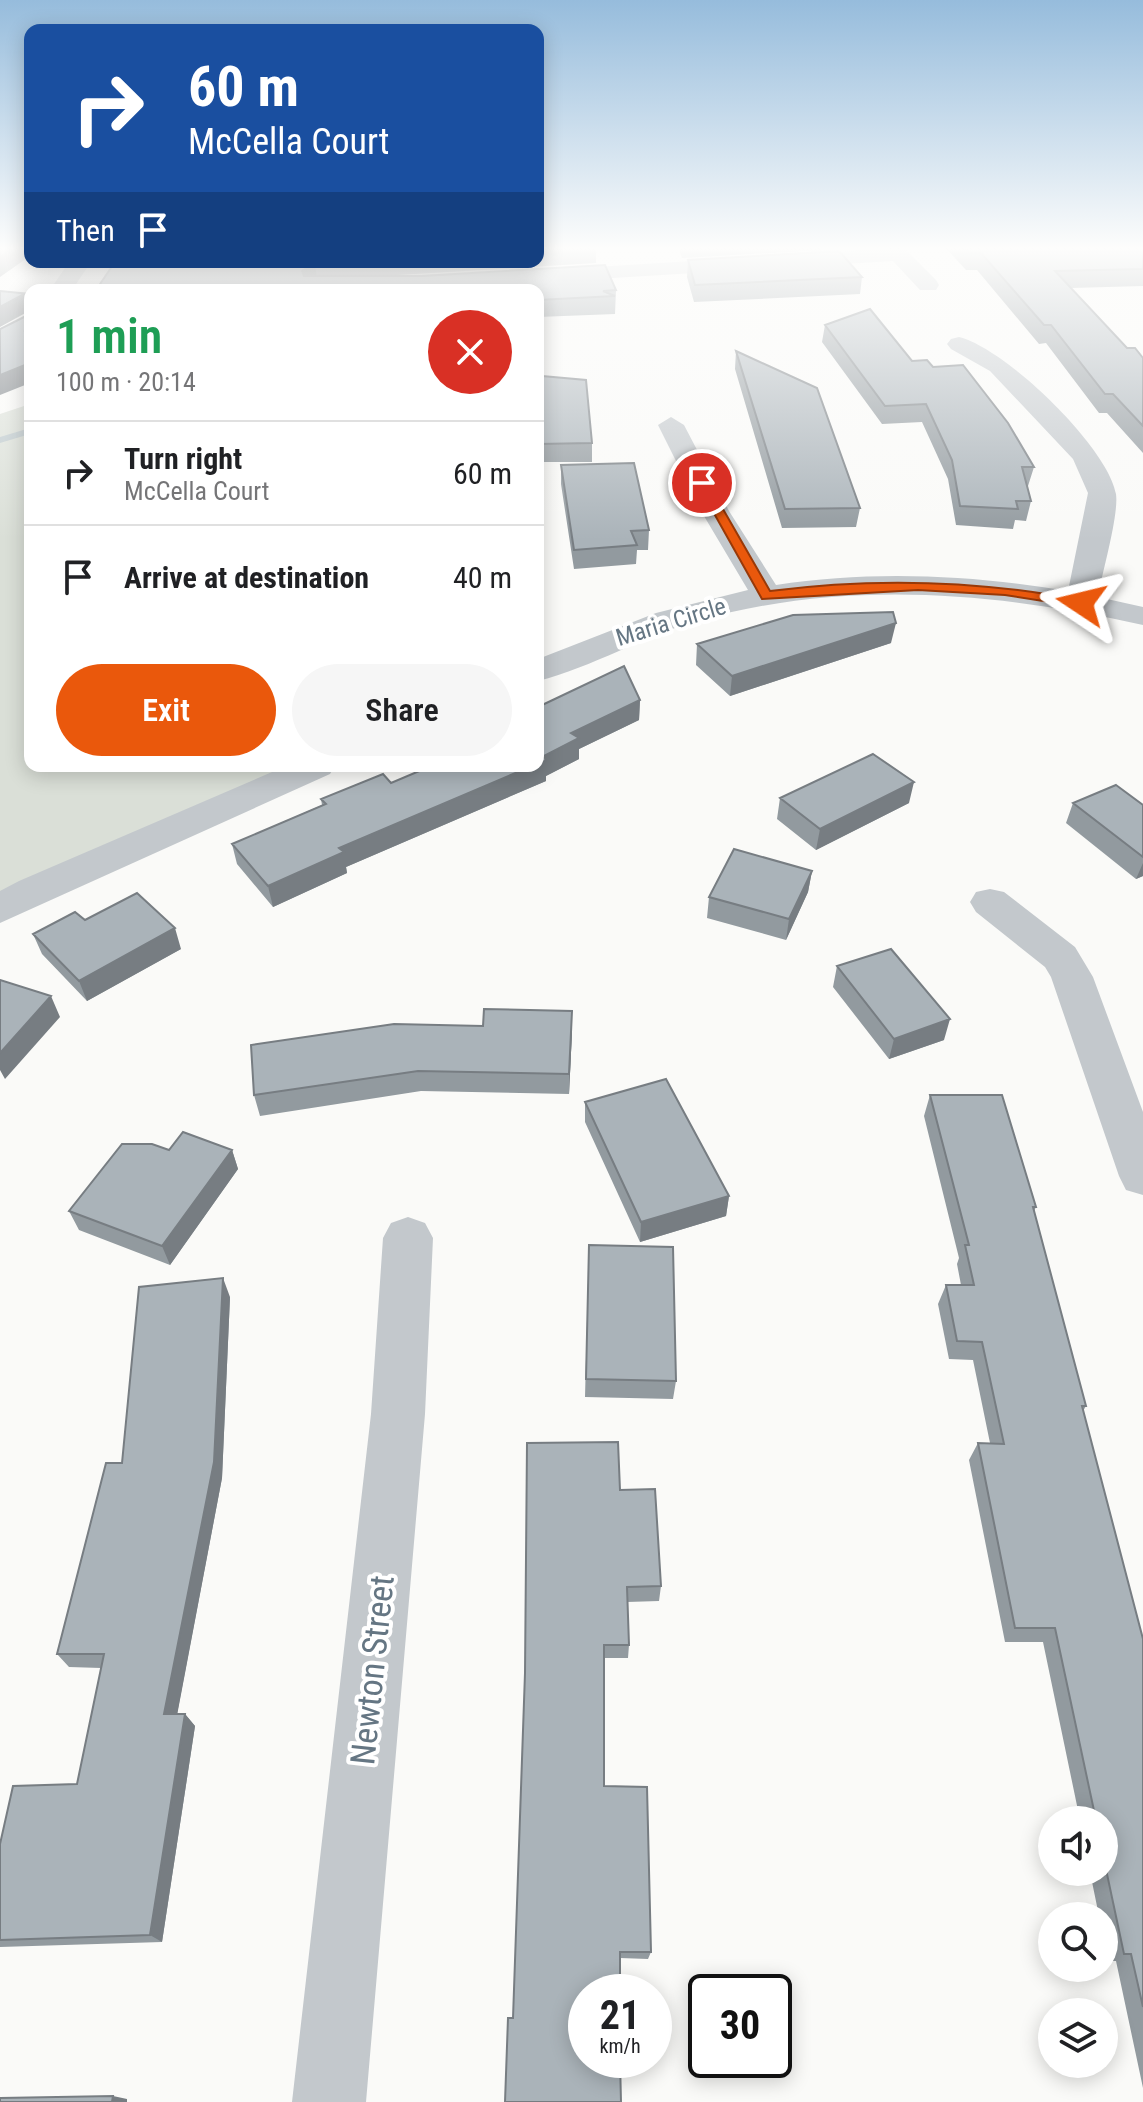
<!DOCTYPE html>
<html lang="en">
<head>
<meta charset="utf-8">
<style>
	:root { --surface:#fff; --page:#f6f6f6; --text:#202124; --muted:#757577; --line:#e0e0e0; --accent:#ea580c }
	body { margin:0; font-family:"Roboto Condensed",sans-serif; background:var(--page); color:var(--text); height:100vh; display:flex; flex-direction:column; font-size:30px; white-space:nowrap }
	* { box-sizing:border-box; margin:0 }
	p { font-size:26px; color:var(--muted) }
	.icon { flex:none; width:44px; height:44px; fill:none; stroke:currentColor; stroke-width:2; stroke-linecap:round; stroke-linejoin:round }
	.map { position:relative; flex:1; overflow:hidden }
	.side { position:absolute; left:24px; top:284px; width:520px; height:488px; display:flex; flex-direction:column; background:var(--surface); border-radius:16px; box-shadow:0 4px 20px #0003 }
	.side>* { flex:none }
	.banner { position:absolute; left:24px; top:24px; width:520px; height:244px; border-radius:16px; box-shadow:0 4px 20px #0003; background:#1a4fa0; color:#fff; overflow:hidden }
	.fabs { position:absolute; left:1038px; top:1806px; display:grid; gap:16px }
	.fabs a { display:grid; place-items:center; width:80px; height:80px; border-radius:50%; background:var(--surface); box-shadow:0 4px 20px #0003; font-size:40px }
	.speed { position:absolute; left:568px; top:1974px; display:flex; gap:16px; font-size:40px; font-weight:700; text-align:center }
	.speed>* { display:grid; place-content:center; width:104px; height:104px; border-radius:50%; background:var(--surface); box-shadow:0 4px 20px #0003; line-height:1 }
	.speed small { font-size:20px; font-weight:400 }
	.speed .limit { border:4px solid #111; border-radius:12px; background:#fff; color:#111 }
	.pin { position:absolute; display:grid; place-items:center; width:68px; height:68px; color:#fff; margin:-34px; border:4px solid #fff; border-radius:50%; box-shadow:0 2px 8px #0007 }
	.me { position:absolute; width:88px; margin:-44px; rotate:280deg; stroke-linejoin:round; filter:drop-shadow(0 0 6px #0008) }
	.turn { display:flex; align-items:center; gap:28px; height:168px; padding:0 32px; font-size:36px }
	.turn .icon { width:104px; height:104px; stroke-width:2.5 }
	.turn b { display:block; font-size:56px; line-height:68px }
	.then { display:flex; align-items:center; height:76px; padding:0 32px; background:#0003; gap:16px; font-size:30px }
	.round { display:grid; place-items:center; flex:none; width:84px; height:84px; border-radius:42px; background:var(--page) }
	.head { display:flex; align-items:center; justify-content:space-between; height:136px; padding:0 32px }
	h1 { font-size:48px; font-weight:600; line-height:60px; color:#1e9e55 }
	.action { display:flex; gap:16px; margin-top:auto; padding:16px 32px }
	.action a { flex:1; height:92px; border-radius:48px; background:var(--accent); color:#fff; font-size:32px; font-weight:600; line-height:92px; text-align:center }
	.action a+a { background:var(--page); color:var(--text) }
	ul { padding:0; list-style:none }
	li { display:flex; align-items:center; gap:24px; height:104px; padding:0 32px; border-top:2px solid var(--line) }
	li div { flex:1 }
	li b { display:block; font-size:30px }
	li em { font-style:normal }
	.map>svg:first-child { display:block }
	.green { fill:#dadfd7 }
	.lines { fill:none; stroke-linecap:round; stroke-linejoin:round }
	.stream { fill:#bbc7cb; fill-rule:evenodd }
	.minor { fill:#c3c8cc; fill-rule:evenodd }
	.wall { fill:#929a9f }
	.shaded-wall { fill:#777d82 }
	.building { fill:#aab3b9; stroke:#777d82; stroke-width:2 }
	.route { fill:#ea580c; stroke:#983908; stroke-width:2 }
	.labels { text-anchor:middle; stroke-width:8; stroke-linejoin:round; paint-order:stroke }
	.far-street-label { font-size:24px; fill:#657683; stroke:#fff }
	.near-street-label { font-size:34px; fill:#657683; stroke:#fff }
</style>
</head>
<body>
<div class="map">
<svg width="1143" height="2102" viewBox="0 0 1143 2102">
	<rect width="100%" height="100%" fill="#fafaf8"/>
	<!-- green -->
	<path class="green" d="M30 404V766H294L0 909V414Z"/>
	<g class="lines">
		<!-- stream -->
		<path class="stream" d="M30 428V434L0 443V437Z"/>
		<!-- minor -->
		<path class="minor" d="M881 246H902L936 280 939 285 936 290H920L893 261 547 282 536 276 547 270 883 249Z
			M69 262H91L72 290H50Z
			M959 337C1005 348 1108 447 1116 494 1119 515 1102 573 1098 597L1143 607V625C996 592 844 579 697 621 643 636 593 667 538 681V659L656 613 748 590 701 511 658 425 671 417 684 425 729 511 776 585C873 570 972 575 1068 591L1088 493 1073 459 990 371 951 349 947 344 951 339Z
			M286 766H335L330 774 0 923V891L19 881Z
			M990 889 1004 892 1075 947 1093 977 1143 1112V1195L1126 1190 1119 1176 1051 977 1045 967 976 912 970 902 976 892Z
			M408 1217 425 1223 433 1238 425 1414 366 2102H292L371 1414 383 1238 391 1223Z"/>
	</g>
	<!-- wall -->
	<path class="wall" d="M538 246 596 247V263L380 276 616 290 615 314 538 317V290H96L115 262H538Z
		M678 246H822V250L682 258Z
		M944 246H1143V286L1071 288 1127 348 1143 358V453L1107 413H1099L1046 343 1039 344 977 270H966Z
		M688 260 862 277 860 294 694 302 687 277Z
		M825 325 912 361 933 367 1034 467 1028 486H1027L1031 501 1026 521 1015 520 1013 529 956 525 948 479 922 422 882 424 822 342Z
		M736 351 860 508 856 527 782 528 735 369Z
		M538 381 592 443V462H538Z
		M561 465 649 530 648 550H637L636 564 574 569 561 484Z
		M891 643 730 696 696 665 697 644Z
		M640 700 639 720 579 749V759L546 776V781L346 867 347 873 273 907 237 864 232 844 322 805 321 799 391 783Z
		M780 798 909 803 816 850 777 819Z
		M1073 803 1143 805V876L1136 879 1066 823Z
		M812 871 808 892 786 940 707 918 709 897Z
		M33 934 181 949 87 1001 42 954Z
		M837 966 944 1040 889 1059 833 987Z
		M572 1031 569 1094 421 1091 260 1116 254 1095Z
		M930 1095 1036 1207 1034 1211 1086 1406 1083 1411 1143 1639V2088L1116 1961H1109L1104 1938V1916H1099L1090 1872H1104V1820H1080L1043 1642H1005L969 1460 978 1443H990L973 1360 949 1359 938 1304 946 1285H961L957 1264 959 1258 924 1116Z
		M585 1102 729 1196 726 1216 640 1242 585 1122Z
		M169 1150H232L238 1169 170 1265 79 1230 69 1211Z
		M589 1245 676 1381 673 1399 585 1397Z
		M230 1297 222 1478 177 1714H185L195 1726 162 1942 0 1947V1844L77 1784 101 1668 69 1667 57 1654Z
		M620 1490 661 1586 659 1601 627 1602 629 1645 628 1658H604V1786L651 1952 648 1959 620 1958 513 2018Z"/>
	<!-- shaded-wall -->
	<path class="shaded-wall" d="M16 246H30V256L0 277V257Z
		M315 263 317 280 304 287 302 271Z
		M24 294 29 311 0 327V307Z
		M30 363V383L0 395V375Z
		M540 574 541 594 538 595V575Z
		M896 623 891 643 730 696 732 676Z
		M640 700 639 720 579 749V759L546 776V781L346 867 347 873 273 907 268 886 339 848 532 766H538V764L544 756 571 733Z
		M914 782 909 803 816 850 820 829Z
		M1143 863V876L1136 879Z
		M812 871 808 892 786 940 789 919Z
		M175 928 181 949 87 1001 79 981Z
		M51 996 60 1017 5 1079 0 1070V1053Z
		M572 1011V1031L569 1094V1074Z
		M950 1019 944 1040 889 1059 894 1039Z
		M232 1150 238 1169 170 1265 162 1246Z
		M729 1196 726 1216 640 1242 641 1222Z
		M223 1278 230 1297 222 1478 175 1726 164 1714Z
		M185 1714 195 1726 162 1942 150 1935Z
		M113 2096 127 2099V2102H112Z"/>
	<!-- building -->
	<path class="building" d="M0 246H16L0 257Z
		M538 246H596V247L538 250Z
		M963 246H1143V269L1055 271 1127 348H1135L1143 358V426L1113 394H1105L1051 325H1044L981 253H970Z
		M839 251 862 277 695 285 688 260Z
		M115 262H338L315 263 302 271 304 276H421L605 265 616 290 603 291 615 296 538 300V290H96Z
		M0 291 30 294V330L24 331 30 332V363L0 375V329L26 316 27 295 24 294 0 307Z
		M870 309 912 361 927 360 933 367 963 365 1008 423 1034 467H1022L1031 501H1016L1018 509 960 506 952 460 926 404 885 406 825 325Z
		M736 351 817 388 860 508 785 509Z
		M542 376 586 380 592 443 538 444V381H540Z
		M634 463 649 530 631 531 637 545 574 550 561 465Z
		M893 612 896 623 732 676 697 644 793 615Z
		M624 666 640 700 571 733 579 738 544 756 546 760 538 764V707Z
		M873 754 914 782 820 829 780 798Z
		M431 766H532L339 848 344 852 268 886 232 844 326 804 321 799 383 774 391 783Z
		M1116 785 1143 805V857L1073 803Z
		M734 849 812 871 789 919 709 897Z
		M137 893 175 928 79 981 33 934 75 912 85 920Z
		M891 949 950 1019 894 1039 837 966Z
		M0 980 51 996 0 1053Z
		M484 1009 572 1011 569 1074 418 1071 254 1095 251 1045 394 1024 483 1026Z
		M666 1079 729 1196 641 1222 585 1102Z
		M930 1095H1002L1036 1207H1033L1086 1406H1082L1143 1639V2007L1131 1954H1124L1104 1860V1820H1096L1055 1628H1015L978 1443 1004 1444 982 1342 957 1341 946 1285H974L965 1245H969Z
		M183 1132 232 1150 162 1246 69 1211 122 1144H152L169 1150Z
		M589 1245 673 1247 676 1381 586 1379Z
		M223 1278 214 1462 164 1714H185L150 1935 0 1940V1844L13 1786 77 1784 104 1654H57L106 1463H122L139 1287Z
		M618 1442 620 1490 655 1489 661 1586 627 1587 629 1645H604V1786L647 1787 651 1952H620V1992H586V2060H620L621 2102H505L508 2018H513L525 1673 527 1443Z
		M113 2096 112 2102H0V2098Z"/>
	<!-- sky -->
	<linearGradient id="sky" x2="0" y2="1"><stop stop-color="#96bcdc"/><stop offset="0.46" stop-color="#fdfdfc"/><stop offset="1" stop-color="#fdfdfc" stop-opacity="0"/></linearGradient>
	<rect width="1143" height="540" fill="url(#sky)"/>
	<!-- route -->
	<path class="route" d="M702 480 708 483 770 591C862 579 955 580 1046 594 1059 596 1077 596 1087 603L1081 607 1005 595 918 590 762 599 697 483Z"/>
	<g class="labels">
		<!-- far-street labels -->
		<g class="far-street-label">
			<text transform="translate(671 622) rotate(-17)" y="8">Maria Circle</text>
		</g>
		<!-- near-street labels -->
		<g class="near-street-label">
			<text transform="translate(372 1670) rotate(-84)" y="12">Newton Street</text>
		</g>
	</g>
</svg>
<div class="fabs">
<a><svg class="icon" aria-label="sound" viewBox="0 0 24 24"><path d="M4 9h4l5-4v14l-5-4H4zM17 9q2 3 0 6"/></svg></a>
<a><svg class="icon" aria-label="search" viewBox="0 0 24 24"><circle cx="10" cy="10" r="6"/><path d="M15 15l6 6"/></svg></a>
<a><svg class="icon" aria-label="layers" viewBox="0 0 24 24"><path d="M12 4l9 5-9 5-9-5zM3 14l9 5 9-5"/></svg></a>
</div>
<div class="speed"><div>21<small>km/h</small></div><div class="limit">30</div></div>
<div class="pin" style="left:702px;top:483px;background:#d93025"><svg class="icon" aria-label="arrive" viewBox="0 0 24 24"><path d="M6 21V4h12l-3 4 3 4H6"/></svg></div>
<svg class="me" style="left:1081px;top:603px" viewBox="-20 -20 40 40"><path d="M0-17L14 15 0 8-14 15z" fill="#ea580c" stroke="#fff" stroke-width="4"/></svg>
<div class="banner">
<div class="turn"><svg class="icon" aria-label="right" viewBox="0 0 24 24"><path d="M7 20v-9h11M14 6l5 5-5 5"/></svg><div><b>60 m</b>McCella Court</div></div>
<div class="then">Then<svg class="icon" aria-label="arrive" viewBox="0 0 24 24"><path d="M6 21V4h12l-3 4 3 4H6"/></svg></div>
</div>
<section class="side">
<div class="head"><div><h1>1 min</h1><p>100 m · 20:14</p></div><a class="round" style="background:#d93025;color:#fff"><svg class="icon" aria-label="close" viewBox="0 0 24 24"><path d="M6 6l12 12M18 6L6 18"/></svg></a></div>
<ul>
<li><svg class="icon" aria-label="right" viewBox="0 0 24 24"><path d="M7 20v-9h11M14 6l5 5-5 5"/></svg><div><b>Turn right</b><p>McCella Court</p></div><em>60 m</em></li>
<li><svg class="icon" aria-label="arrive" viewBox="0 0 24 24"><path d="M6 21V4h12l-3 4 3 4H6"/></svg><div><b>Arrive at destination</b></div><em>40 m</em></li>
</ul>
<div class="action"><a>Exit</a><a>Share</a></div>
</section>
</div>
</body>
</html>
